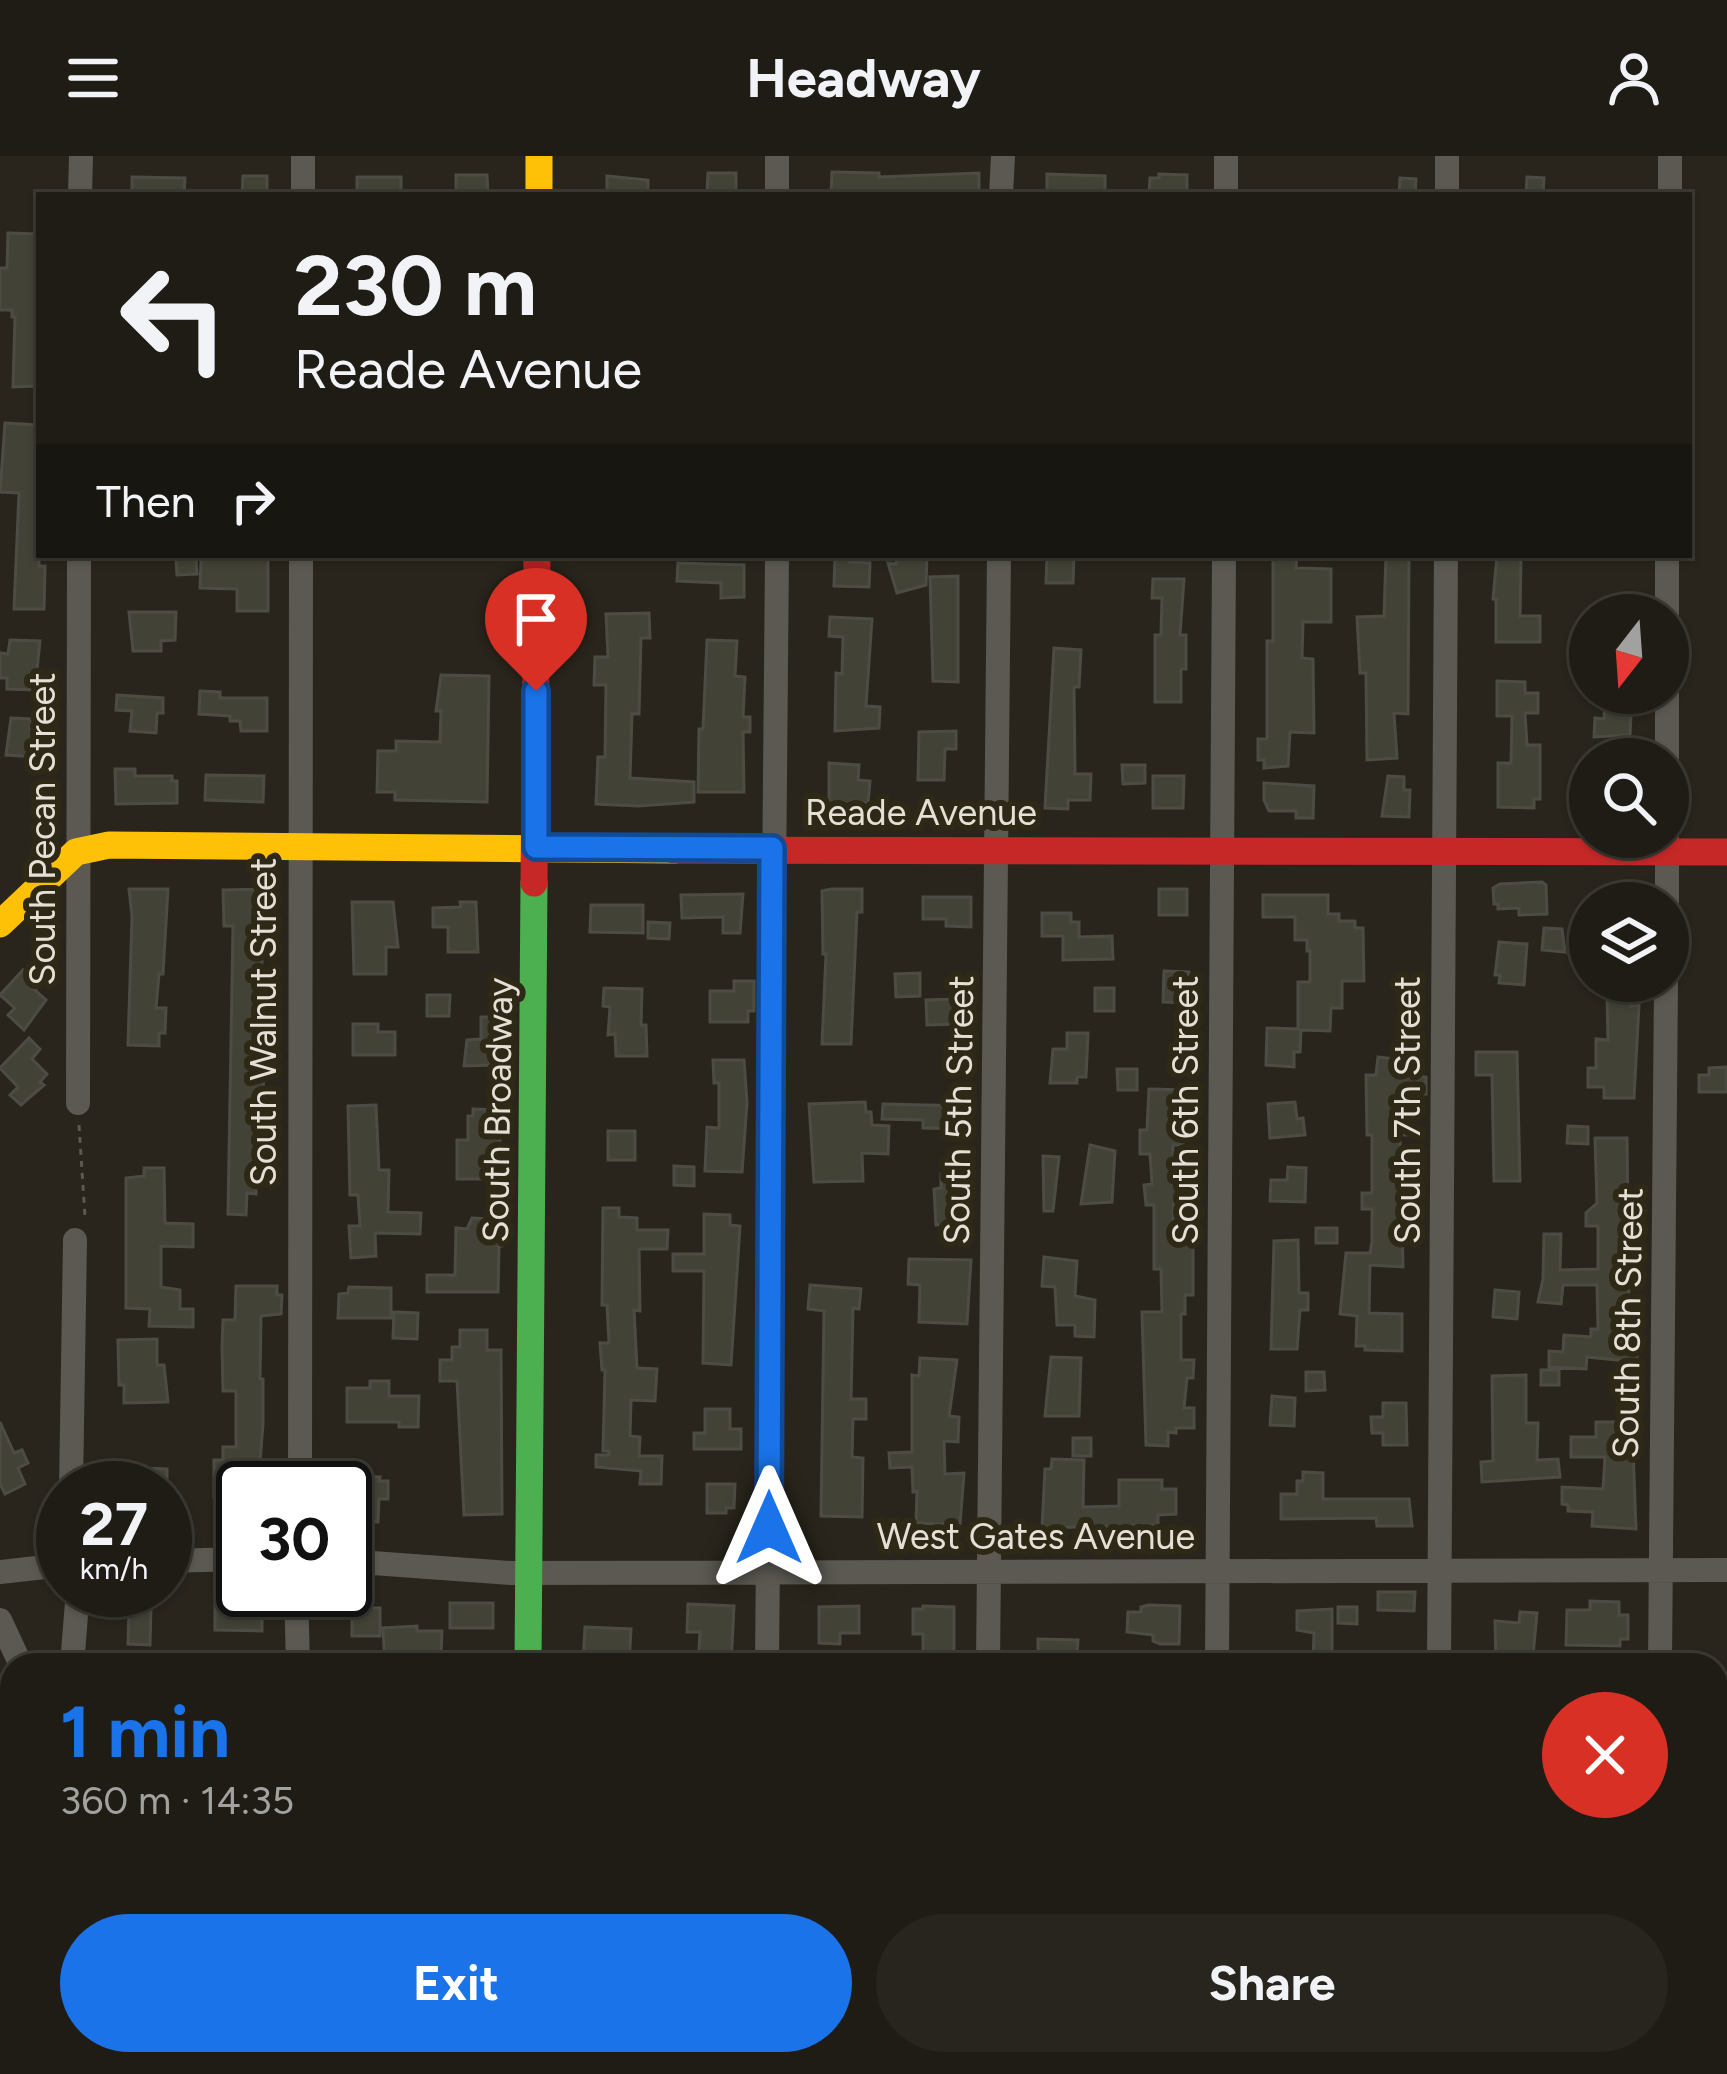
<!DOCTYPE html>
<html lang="en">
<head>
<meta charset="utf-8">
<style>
	:root { --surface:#1f1c15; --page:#27251e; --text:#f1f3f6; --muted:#a1a1a0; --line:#3c3a34; --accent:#1a73e8 }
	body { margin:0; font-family:Figtree,sans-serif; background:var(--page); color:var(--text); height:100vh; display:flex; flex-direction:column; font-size:45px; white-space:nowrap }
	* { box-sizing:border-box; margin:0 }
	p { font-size:39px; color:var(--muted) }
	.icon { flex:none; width:66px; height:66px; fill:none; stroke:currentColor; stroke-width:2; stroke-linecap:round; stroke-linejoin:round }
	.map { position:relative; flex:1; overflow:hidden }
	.panel { position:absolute; left:0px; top:1497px; width:1728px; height:423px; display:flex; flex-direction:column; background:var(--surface); border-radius:36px 36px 0 0; box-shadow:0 3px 9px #0004,0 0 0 3px var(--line) }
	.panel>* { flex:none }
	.guide { position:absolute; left:36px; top:36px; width:1656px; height:366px; border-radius:0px; box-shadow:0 3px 9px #0004,0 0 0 3px var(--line); background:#1f1c15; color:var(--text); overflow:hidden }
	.needle { width:78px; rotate:197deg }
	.fabs { position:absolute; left:1569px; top:438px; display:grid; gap:24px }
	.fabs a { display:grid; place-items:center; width:120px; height:120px; border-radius:50%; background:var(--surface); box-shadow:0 3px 9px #0004,0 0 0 3px var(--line); font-size:60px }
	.speed { position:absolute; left:36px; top:1305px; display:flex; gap:24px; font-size:60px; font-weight:700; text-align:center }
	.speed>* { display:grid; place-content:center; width:156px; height:156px; border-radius:50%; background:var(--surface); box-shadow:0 3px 9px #0004,0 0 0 3px var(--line); line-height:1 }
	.speed small { font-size:30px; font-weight:400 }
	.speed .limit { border:6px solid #111; border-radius:18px; background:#fff; color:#111 }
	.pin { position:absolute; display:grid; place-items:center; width:102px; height:102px; color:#fff; margin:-123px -51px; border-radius:50% 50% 50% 0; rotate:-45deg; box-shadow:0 0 12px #0007 }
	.pin .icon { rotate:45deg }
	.me { position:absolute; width:132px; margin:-66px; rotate:0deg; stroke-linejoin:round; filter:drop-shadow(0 0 9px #0008) }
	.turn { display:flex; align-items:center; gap:42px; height:252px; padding:0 60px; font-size:54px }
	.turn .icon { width:156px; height:156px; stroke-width:2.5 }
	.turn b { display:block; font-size:84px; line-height:102px }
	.then { display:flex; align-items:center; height:114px; padding:0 60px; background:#0003; gap:24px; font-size:45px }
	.round { display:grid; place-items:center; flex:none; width:126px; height:126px; border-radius:63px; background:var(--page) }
	.summary { display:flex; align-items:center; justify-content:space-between; height:204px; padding:0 60px }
	h1 { font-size:72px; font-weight:700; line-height:90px; color:var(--accent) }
	.button { display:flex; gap:24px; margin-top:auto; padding:24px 60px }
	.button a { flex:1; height:138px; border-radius:72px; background:var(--accent); color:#fff; font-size:48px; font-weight:700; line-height:138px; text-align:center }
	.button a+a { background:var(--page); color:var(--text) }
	header { display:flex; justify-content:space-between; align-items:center; height:156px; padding:0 60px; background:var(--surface); font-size:54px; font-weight:700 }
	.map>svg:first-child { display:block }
	.building { fill:#434236; stroke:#4d4c44; stroke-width:3 }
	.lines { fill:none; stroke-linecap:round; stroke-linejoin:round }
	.path { stroke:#5a5851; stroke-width:3; stroke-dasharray:6 6; stroke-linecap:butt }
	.street { stroke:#5b5952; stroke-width:24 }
	.fast { stroke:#4caf50; stroke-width:27 }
	.slow { stroke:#ffc107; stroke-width:27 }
	.jam { stroke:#c62828; stroke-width:27 }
	.route-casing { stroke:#114b97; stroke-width:30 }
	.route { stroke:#1a73e8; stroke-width:21 }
	.labels { text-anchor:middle; stroke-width:12; stroke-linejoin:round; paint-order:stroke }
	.street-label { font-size:36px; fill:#e4e0d5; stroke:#2e2817 }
</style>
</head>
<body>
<header><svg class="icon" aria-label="menu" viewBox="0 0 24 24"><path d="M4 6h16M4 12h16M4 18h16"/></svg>Headway<svg class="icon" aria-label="person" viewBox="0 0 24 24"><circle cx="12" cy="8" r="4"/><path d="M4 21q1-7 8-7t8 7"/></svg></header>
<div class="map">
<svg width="1727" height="1918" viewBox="0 0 1727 1918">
	<rect width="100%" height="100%" fill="#29251c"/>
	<!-- building -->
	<path class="building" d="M832 16 879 17V21L979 17V39H831Z
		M708 17H736V39L707 37Z
		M1047 18 1105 20V39H1047Z
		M1159 18 1187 19V39L1149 37 1150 22H1159Z
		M456 19H487L488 39H456Z
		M243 20H267V39H242Z
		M607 20 648 24V39H607Z
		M132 21 185 22 184 39H132Z
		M357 21H401V39H357Z
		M1527 21 1544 22 1543 39H1526Z
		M1400 22 1416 23 1415 39H1399Z
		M8 77 38 78 35 188H39V230L13 231 15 161H12V154H0V112H7Z
		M5 267 39 269V410H45L44 453H14L19 337 0 336Z
		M239 399H268V455H237V433L200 432 201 404 239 402Z
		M896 399H927L926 429 897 437 888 407 896 408Z
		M1047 399H1074L1073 427H1046Z
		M1273 399H1297L1296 412 1331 413V466H1303L1302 502 1313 503 1314 577 1290 576 1288 610 1264 612V604H1258V583H1267V485H1273Z
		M1386 399H1409L1408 558 1394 557 1397 602 1367 604 1366 517H1360L1357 461 1384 460Z
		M1497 399H1521L1520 460H1540V486H1496V443H1493Z
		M835 400 850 401V406L870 407 869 431 834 430Z
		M176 403H196L197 418 177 419Z
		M678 407 744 409V441L721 442V427L677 425Z
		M958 420V526L933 525 930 421Z
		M1153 423H1184L1180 479H1186V513H1181V546H1155V479H1161L1162 442H1152Z
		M129 456H176L175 484 161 485V495H133Z
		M649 457 650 482H641L639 558H632L630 622 694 626V646L638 650 596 648 598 601H605L606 529H594L595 501H608L606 458Z
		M830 461 872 463 866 550 880 551 879 572 835 575 836 517 842 518 843 481 829 480Z
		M10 484 40 485 35 534 7 533V522H0V497L8 498Z
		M707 484 737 485 735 520 745 521 743 561H750V576H743L744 636H698L699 573H703Z
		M1054 492 1081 494 1079 531H1074L1075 618H1091L1090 644H1068V653L1045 652Z
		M441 519 489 520 487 646 395 644V636H377L378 595H396V585L440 586 441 555H436Z
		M1497 525 1525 526V537H1538V557H1525L1527 589H1540V643H1534V652L1498 651V607H1511L1512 560H1497Z
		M200 535 220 536V542H267V575H241L240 565H230V560L199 558Z
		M1605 537H1632L1630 579 1594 581 1595 562 1604 563Z
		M117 539 163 542V557H157L156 577 130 575 132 555 116 554Z
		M11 562 32 563 31 573H39L37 601 6 599Z
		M956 575V593H945L944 624H918L919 576Z
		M829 607 859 609 858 624 870 625 868 647 851 645V655L829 653Z
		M1122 609H1145V627L1123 628Z
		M115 613H135V620H172V625H177V647L116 648Z
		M206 619 264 620 263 646 205 644Z
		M1153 620H1184L1183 652H1153Z
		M1388 620 1404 621V634H1410L1409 661 1382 660Z
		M1264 627 1314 630 1313 662H1296V655H1269L1264 644Z
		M1542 726 1546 729 1547 758 1519 759V752L1498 753V748H1494L1493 732 1500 728Z
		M129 733H168L163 818H159L156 852H166L165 877H159V890L128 889 132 760Z
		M261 733 264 974H258L256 1038 247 1037 246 1059 228 1058 233 770H224L223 734Z
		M831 733H862V756H857L851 888H822L826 798H823L822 735Z
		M1159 733H1187V759H1159Z
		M743 738 740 777H723V761L682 762 681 739Z
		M1263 739H1328V758H1339V765H1355V772H1363L1364 825H1342V852H1331L1330 875 1301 874 1300 896H1294V911L1266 909 1267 872 1298 873V826H1310V795H1307V784H1295V761H1263Z
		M923 741H971V771L946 770V763H923Z
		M352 746H393L398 791H386V818H354Z
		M460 746H476L478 796H448V771H433V752L461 751Z
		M591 749H643V777L590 776Z
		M1042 757H1071V766H1079V781L1112 780 1113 803 1063 804V780H1042Z
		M648 766 670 767 669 783 648 782Z
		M1544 772 1562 773 1565 796 1542 794Z
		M1499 786 1527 788 1524 829 1499 827 1500 819H1495Z
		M23 814 39 829 35 834 46 844 24 874 8 859 15 852 0 839Z
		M1164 815 1189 816 1188 847 1163 846Z
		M920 817V840L896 841 895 818Z
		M734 825H754V855H748V866H710V835H734Z
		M604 832 642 833 641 869H646L647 900H616L615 878 608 879 610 851 603 850Z
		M1095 832H1114V855H1095Z
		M1607 837H1630L1631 850 1639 849 1634 942H1604V931H1588V912H1596V883L1608 884Z
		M427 839H450L449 860H427Z
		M958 843V868L927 869 926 844Z
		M481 861H500L501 905H495V909L464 910 467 884 481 883Z
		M353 868H378V876H395V899H353Z
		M1067 877H1088L1086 921H1077V927H1050L1053 893H1067Z
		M29 882 40 893 32 903 47 918 40 926 44 929 21 949 10 939 18 931 0 912Z
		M1476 896H1517L1520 1025H1494L1492 919H1476Z
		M1378 901 1395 903 1393 917 1426 921V938H1409L1410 979H1400L1403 1111 1370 1109 1369 1157 1402 1158V1195L1365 1194V1190H1356L1357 1160 1340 1158 1346 1097H1370L1372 1086V1053H1362V1037H1372V979H1367L1366 919H1376Z
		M713 904H744L747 947 742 1016 705 1015 707 971 719 972V927H714Z
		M1727 911V936H1699V919H1709V912Z
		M1117 913H1137V934H1118Z
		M1149 933 1187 934 1183 989H1173V1007H1183V1021L1189 1025 1191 1044 1174 1045 1173 1074 1193 1075V1139H1185V1158H1181V1204H1194L1193 1222H1187L1184 1252H1194V1272H1176V1277L1168 1276V1290L1146 1289 1142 1156H1162L1161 1113H1154V1049H1146L1144 1029 1152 1028 1150 998H1140V974H1147Z
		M865 946 866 956H871L872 969 889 970 888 998 862 997 863 1025 814 1026 809 948Z
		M1295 946 1297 963 1303 962 1305 979 1270 982 1268 948Z
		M883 948 968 950V973L923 972V964L882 963Z
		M376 949 379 1014H389L388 1056 421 1057 420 1078 375 1077 376 1100 351 1102 349 1070H360L358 1039H350L348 950Z
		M473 953 501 954 499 1023H457V984H468V960H473Z
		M1568 970 1588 971V988L1567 987Z
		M608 975H635V1004H608Z
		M1595 982H1627L1629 1138 1632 1174H1638L1637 1206 1587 1201 1586 1213 1549 1211V1195L1563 1196 1564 1179 1591 1181V1173H1598L1597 1129H1563L1561 1148 1538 1146 1543 1123 1544 1078H1561L1560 1114 1598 1113V1070H1586V1057L1597 1047Z
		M1090 989 1115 995 1112 1046 1081 1048Z
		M1043 1000 1059 1001 1053 1055H1044Z
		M674 1010 694 1011V1030L674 1029Z
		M1288 1011 1306 1012 1305 1046 1270 1045 1271 1024H1287Z
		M144 1012H164L165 1067 193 1068V1091L161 1090V1131L180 1134V1153H193V1171L149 1170 150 1153 126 1152V1022L144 1020Z
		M961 1017 962 1059H955L956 1068 936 1069 934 1033 941 1032V1018Z
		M603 1052H619V1061L637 1062V1074H668L667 1093H639L640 1155 634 1154 637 1212 657 1213 655 1245 631 1244 630 1280 640 1281 639 1300H662L661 1328H640L641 1315 596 1311V1299H609V1295H603L605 1214H602L600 1187H609L607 1149H602Z
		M704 1058 730 1059V1069L740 1070 731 1209 703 1207 704 1115H673V1098H704Z
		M472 1062 504 1064 502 1090H499L498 1136H427V1119H455L456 1072 467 1073Z
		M1316 1072H1337V1087H1316Z
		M1298 1084 1299 1137H1308V1154H1300L1297 1193H1271L1274 1085Z
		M1044 1101 1077 1105 1075 1140 1095 1144 1094 1181 1075 1180V1169H1057L1055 1131 1042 1130Z
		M909 1103 971 1104 967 1168 919 1166 920 1129 908 1128Z
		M810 1129 861 1133 859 1153 853 1152 851 1243H866V1263H853L852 1301 863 1302 862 1361 821 1360 824 1155 808 1153Z
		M236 1130H277V1139H282L281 1158 261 1160 260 1223H263V1268L258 1332H243V1351L224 1352V1341H214V1304H223V1291H236V1235H223L222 1190 223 1164H235Z
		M349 1131 391 1132V1162H338L339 1138 348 1137Z
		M1495 1134 1519 1136 1517 1163 1493 1161Z
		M394 1156 418 1157 417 1183 393 1182Z
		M460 1174H487V1194H501L502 1358 464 1359 457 1225H440V1204H452V1191H460Z
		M157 1183V1209H164L168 1246 124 1247V1229H119L118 1184Z
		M1051 1201 1081 1202 1079 1260H1045Z
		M920 1202 957 1204 949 1260 959 1261 958 1286 944 1285 945 1318 964 1317 960 1369 916 1367 917 1335 913 1336 912 1311 890 1312 889 1297 912 1296V1219L919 1220Z
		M1541 1214H1559V1229H1541Z
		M1306 1216H1324L1325 1234 1306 1235Z
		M1526 1219V1267H1538L1537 1304 1558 1303 1560 1321 1482 1326 1481 1306 1493 1305 1492 1220Z
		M370 1225H389V1240H419L418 1271H399V1266H347V1232H370Z
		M1272 1240 1295 1242 1294 1270 1270 1269Z
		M1383 1247H1406L1407 1289H1383V1277H1372L1371 1261H1383Z
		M705 1253H730V1273H741V1293H694V1277H705Z
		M0 1266 14 1297 22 1294 28 1307 18 1312 25 1328 5 1338 0 1328Z
		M1596 1266H1632L1636 1373 1592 1370 1593 1356 1568 1355V1349L1562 1348V1331L1603 1333 1605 1301H1571V1281H1596Z
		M1073 1282H1091V1300H1073Z
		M1052 1303 1084 1304 1083 1351 1119 1350V1324H1162V1333H1176V1358L1158 1359V1369L1042 1372 1045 1313H1051Z
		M111 1311 167 1313V1332H111Z
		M1303 1316 1323 1317V1343H1409L1412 1370H1377L1376 1362 1281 1363V1338H1297V1325H1303Z
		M351 1320 380 1321 379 1325H388V1343H379L378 1366 349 1365Z
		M707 1328H735L734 1352H726V1357H707Z
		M1378 1436H1415L1414 1455 1378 1454Z
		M1590 1445 1619 1446V1459H1628V1483H1620V1490L1566 1489 1567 1454H1590Z
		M450 1447H493V1472H450Z
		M215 1448 262 1449V1475L215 1474Z
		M688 1448 734 1450 731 1509H698L700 1476H687Z
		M1149 1449 1180 1450 1179 1488H1160L1153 1485V1479L1127 1476 1128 1456H1141V1451Z
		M129 1450 151 1451 150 1489 128 1488Z
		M859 1450V1477H840V1488L819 1487V1451Z
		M923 1450 954 1451V1496L923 1495V1478H913V1453H923Z
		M1338 1451H1357V1468L1338 1467Z
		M352 1452H380V1480H352Z
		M1332 1453V1509H1313L1314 1477 1297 1474V1455Z
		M1520 1456 1537 1457 1533 1500 1516 1499V1509H1496L1495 1465 1519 1467Z
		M417 1470V1475H442L441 1497 418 1496 419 1509H385L383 1472Z
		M585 1471 631 1473 629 1508 583 1506Z
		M1038 1483 1078 1484 1077 1500 1071 1499V1509H1038Z"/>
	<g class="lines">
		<!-- path -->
		<path class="path" d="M79 969 85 1061"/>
		<!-- street -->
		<path class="street" d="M303 0V39
			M80 39 81 0
			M777 39V0
			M1001 39 1003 0
			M1226 39V0
			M1447 39V0
			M1670 39V0
			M1667 459V399
			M1667 603V537
			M1667 747V683
			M78 947 79 399
			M71 1332 75 1084
			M300 1332 301 399
			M165 1405 243 1403
			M345 1405 511 1417 1727 1414
			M0 1416 63 1409
			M296 1434 298 1509
			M0 1464 21 1509
			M72 1509 78 1434
			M767 1509 777 399
			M988 1509 999 399
			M1217 1509 1224 399
			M1439 1509 1446 399
			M1660 1509 1666 825
			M0 1643 12 1638
			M209 1908 213 1918
			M302 1908V1918
			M1660 1908V1918
			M763 1918V1908
			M985 1918V1908
			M1214 1918V1908
			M1437 1918V1908"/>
		<!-- fast -->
		<path class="fast" d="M528 1509 534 727"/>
		<!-- slow -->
		<path class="slow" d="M539 0V39
			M0 768 76 696 109 689 674 694
			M528 1908V1918"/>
		<!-- jam -->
		<path class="jam" d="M674 694 1727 696
			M534 727 537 399"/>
	</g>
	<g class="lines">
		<defs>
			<path id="route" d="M536 535V691L772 692 769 1372"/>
		</defs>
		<!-- route casing -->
		<use href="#route" class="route-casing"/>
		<!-- route -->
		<use href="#route" class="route"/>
	</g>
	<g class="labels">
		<!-- street labels -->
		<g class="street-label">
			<text x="921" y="669">Reade Avenue</text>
			<text transform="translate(42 673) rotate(-90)" y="13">South Pecan Street</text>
			<text transform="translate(263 866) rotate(-90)" y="13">South Walnut Street</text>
			<text transform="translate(497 954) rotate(-89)" y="13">South Broadway</text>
			<text transform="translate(958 954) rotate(-89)" y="13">South 5th Street</text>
			<text transform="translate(1185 954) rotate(-90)" y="13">South 6th Street</text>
			<text transform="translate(1407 954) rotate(-90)" y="13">South 7th Street</text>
			<text transform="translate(1627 1167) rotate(-89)" y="13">South 8th Street</text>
			<text x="1036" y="1393">West Gates Avenue</text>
		</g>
	</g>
</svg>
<div class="fabs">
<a><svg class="needle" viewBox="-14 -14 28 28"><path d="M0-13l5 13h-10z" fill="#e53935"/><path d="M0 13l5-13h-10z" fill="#a1a1a0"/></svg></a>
<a><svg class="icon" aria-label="search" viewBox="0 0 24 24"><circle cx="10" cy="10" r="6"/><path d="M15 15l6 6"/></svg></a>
<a><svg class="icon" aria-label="layers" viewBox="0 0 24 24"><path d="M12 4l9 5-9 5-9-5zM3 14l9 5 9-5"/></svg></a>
</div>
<div class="speed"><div>27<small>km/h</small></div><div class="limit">30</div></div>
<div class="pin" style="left:536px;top:535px;background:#d93025"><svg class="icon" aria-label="arrive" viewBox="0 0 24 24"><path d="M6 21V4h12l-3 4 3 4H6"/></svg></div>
<svg class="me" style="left:769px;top:1372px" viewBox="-20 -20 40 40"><path d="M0-17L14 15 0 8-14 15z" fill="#1a73e8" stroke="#fff" stroke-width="4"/></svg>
<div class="guide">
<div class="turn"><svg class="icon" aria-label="left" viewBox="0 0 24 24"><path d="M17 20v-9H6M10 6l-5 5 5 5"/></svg><div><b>230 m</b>Reade Avenue</div></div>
<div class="then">Then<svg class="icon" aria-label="right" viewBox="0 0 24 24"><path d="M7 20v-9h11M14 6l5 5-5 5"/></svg></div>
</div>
<section class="panel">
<div class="summary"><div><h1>1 min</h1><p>360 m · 14:35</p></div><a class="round" style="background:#d93025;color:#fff"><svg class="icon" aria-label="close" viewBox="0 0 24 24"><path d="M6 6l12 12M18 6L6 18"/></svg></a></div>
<div class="button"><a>Exit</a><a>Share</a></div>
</section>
</div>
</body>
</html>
